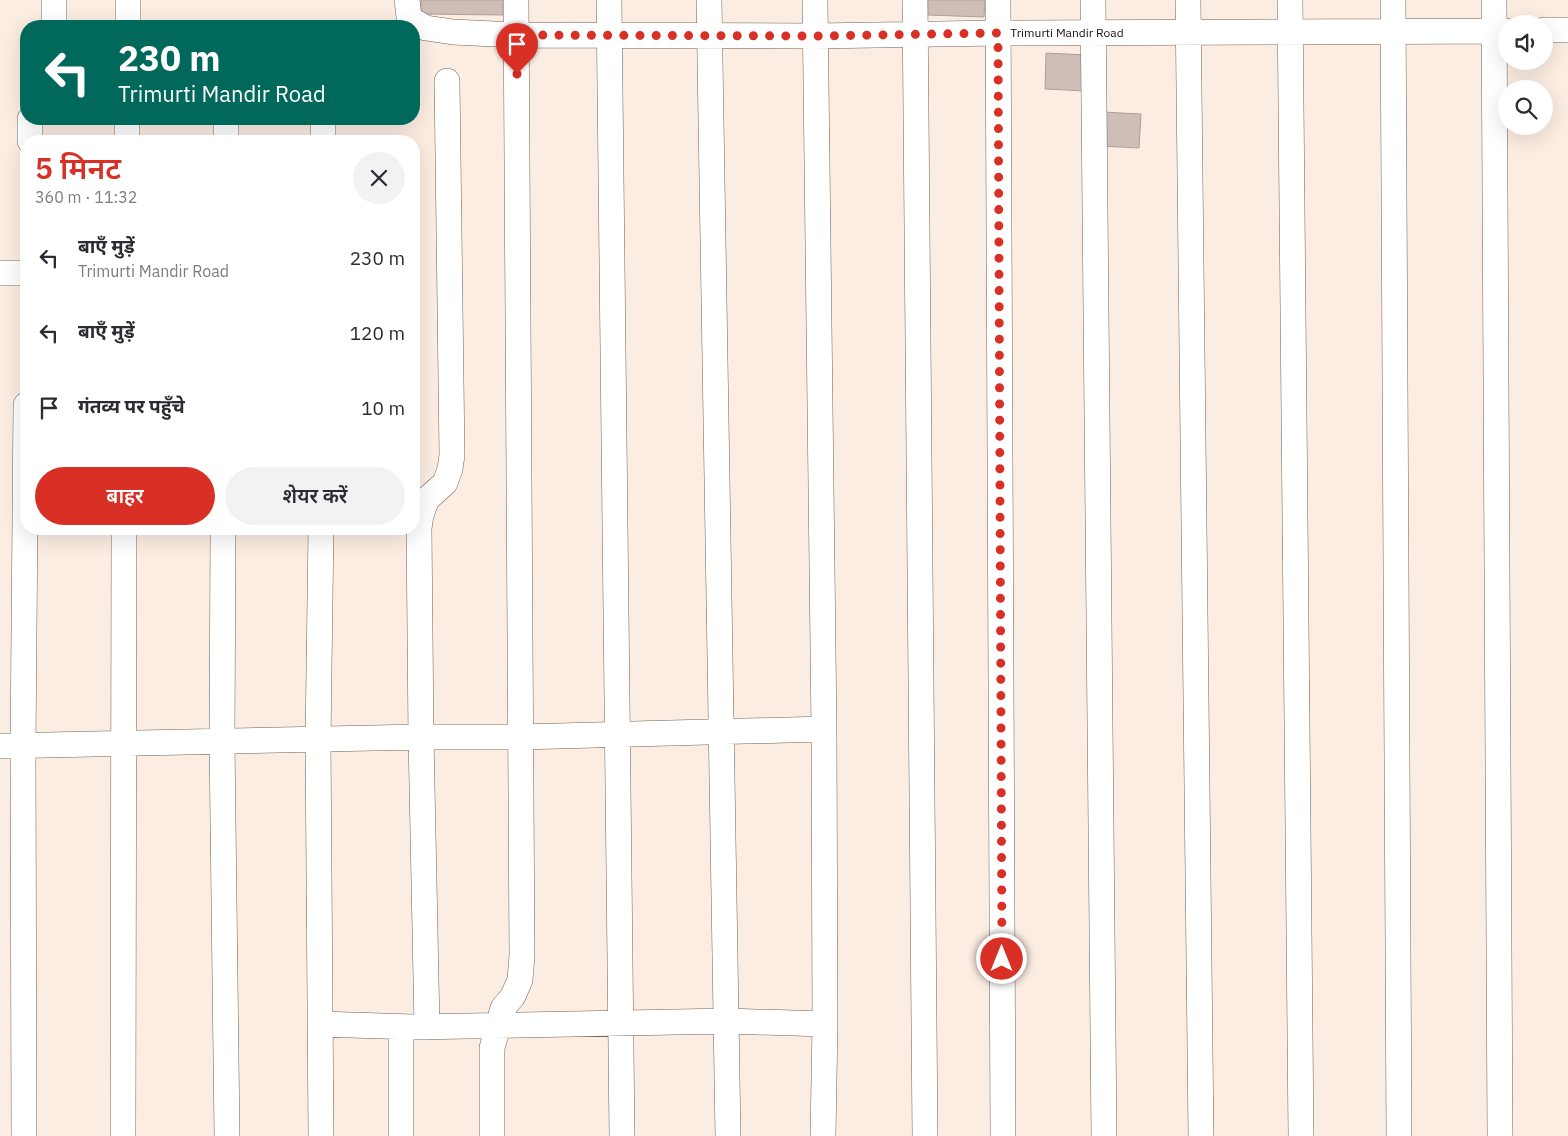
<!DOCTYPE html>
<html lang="hi">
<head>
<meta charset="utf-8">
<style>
	:root { --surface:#fff; --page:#f2f2f3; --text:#2b2b33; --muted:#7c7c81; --accent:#d93025 }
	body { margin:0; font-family:"IBM Plex Sans","Noto Sans Devanagari",sans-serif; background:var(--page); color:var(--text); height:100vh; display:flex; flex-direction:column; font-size:19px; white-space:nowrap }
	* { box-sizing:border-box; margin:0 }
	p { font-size:16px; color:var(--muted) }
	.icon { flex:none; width:28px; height:28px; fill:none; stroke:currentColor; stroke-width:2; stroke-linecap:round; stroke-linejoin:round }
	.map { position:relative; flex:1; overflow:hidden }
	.side { position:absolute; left:20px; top:135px; width:400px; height:400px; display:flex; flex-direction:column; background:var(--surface); border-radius:20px; box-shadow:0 5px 20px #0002 }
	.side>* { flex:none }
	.top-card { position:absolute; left:20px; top:20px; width:400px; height:105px; border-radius:20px; box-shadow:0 5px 20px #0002; background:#00695c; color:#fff; overflow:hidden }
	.controls { position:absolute; left:1498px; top:15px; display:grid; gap:10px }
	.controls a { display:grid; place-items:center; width:55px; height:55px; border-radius:50%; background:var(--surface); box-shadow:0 5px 20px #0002; font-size:25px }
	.pin { position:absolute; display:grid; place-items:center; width:42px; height:42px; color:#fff; margin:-51px -21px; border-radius:50% 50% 50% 0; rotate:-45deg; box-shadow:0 0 5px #0007 }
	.pin .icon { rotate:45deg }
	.me { position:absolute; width:55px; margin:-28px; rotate:0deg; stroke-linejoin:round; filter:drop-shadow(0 0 4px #0008) }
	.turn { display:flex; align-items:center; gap:18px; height:105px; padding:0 15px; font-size:22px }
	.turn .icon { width:65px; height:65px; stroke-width:2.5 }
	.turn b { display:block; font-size:35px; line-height:42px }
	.round { display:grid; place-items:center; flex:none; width:52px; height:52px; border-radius:26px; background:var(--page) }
	.headline { display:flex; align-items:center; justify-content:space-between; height:85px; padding:0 15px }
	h1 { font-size:30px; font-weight:600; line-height:38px; color:var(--accent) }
	.primary-button { display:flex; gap:10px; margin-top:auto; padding:10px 15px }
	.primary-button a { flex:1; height:58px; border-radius:30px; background:var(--accent); color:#fff; font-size:20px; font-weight:600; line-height:58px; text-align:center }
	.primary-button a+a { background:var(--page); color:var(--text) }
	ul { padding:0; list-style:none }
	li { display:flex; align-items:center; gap:15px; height:75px; padding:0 15px }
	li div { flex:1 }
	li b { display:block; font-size:19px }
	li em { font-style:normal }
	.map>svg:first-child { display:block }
	.building { fill:#cfbdb8; stroke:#b09f99 }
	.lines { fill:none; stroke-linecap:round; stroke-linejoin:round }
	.street-casing { stroke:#6f6259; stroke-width:26 }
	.street { stroke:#fff; stroke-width:25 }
	.route { stroke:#d93025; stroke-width:9; stroke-dasharray:0 16.2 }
	.labels { text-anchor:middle; stroke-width:4.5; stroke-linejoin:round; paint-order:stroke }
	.street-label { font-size:12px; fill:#16110e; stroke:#fdfdfd }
</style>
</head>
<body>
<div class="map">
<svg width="1568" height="1136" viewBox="0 0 1568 1136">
	<rect width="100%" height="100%" fill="#fcede2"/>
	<!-- building -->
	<path class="building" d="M421 0H503V15L421 14Z
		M928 0H985L984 17 928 15Z
		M1046 53 1086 55 1084 91 1045 89Z
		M1102 112 1141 114 1139 148 1100 146Z"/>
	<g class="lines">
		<defs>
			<path id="street" d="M54 0V26
				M407 0 409 17 415 22 426 28 453 32 517 35 816 36 998 33 1506 31
				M609 0 622 1136
				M709 0 728 1136
				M815 0 824 729 825 1024 823 1136
				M915 0 925 1136
				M998 0 1003 1136
				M1093 0 1104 1136
				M1188 0 1201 1136
				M1290 0 1301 1136
				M1393 0 1399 1136
				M1494 0 1500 1136
				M128 26V0
				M1544 30H1568
				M323 119V141
				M30 141V119
				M127 141V119
				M226 141V119
				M0 273H26
				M223 529 222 742 227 1136
				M0 746 421 737H520L824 729
				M320 1024 413 1027 727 1021 825 1024
				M427 1027 421 737 419 528 421 515 427 499 445 483 450 469 452 455 447 81
				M24 1136 23 745 26 405
				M123 1136 124 529
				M321 1136 318 740 321 529
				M401 1136V1027
				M492 1136V1048L503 1008 513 996 520 980 522 955 516 0"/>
		</defs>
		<!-- street casing -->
		<use href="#street" class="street-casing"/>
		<!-- street -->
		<use href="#street" class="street"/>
	</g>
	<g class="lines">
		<!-- route -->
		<path class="route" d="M517 74V35L816 36 998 33 1002 959"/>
	</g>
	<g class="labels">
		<!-- street labels -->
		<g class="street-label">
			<text x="1067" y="37">Trimurti Mandir Road</text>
		</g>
	</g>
</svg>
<div class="controls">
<a><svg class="icon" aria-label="sound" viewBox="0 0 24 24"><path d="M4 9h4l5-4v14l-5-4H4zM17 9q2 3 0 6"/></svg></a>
<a><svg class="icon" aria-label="search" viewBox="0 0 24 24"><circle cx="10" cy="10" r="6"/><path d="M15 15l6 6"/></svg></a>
</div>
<div class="pin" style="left:517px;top:74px;background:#d93025"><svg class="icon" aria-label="arrive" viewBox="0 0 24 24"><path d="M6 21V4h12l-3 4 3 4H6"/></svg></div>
<svg class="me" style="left:1002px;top:959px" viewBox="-20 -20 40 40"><circle r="17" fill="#d93025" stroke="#fff" stroke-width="3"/><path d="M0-11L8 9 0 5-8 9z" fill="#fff"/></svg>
<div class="top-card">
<div class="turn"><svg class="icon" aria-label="left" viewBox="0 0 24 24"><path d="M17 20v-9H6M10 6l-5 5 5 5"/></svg><div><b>230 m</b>Trimurti Mandir Road</div></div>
</div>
<section class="side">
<div class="headline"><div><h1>5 मिनट</h1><p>360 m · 11:32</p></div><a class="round"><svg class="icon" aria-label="close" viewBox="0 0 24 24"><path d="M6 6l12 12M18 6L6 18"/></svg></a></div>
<ul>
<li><svg class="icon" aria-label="left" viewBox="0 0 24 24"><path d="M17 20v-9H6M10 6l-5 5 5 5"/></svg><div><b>बाएँ मुड़ें</b><p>Trimurti Mandir Road</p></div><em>230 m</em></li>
<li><svg class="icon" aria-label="left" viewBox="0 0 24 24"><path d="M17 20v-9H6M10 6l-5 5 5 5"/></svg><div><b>बाएँ मुड़ें</b></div><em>120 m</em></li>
<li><svg class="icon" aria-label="arrive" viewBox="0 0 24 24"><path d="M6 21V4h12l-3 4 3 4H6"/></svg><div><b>गंतव्य पर पहुँचे</b></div><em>10 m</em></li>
</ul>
<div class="primary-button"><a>बाहर</a><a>शेयर करें</a></div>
</section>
</div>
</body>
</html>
